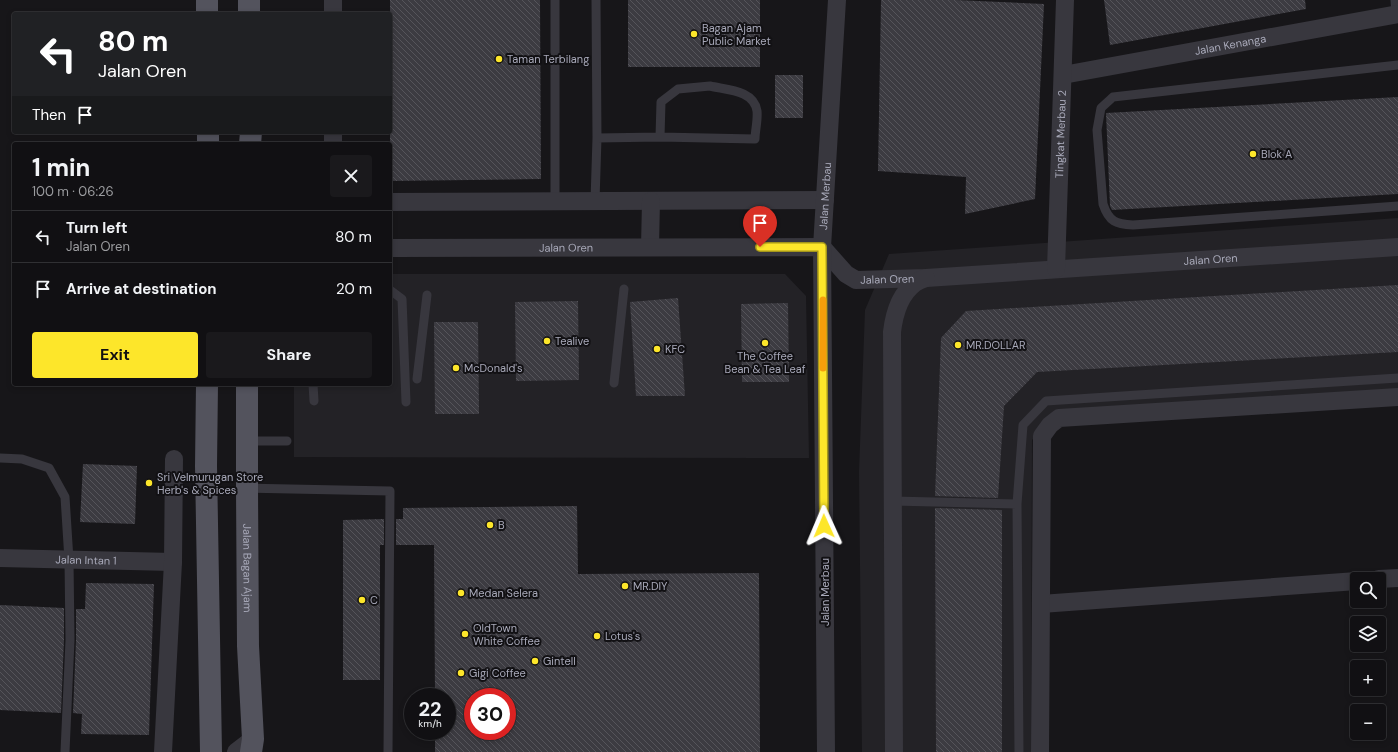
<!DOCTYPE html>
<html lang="en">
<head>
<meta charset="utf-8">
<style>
	:root { --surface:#111013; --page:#1a191c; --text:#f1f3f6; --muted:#9c9da0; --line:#303033; --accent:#fde62a }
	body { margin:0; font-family:"DM Sans",sans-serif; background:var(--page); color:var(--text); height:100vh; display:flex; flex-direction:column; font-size:15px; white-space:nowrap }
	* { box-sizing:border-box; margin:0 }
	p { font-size:13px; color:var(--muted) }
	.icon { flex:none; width:22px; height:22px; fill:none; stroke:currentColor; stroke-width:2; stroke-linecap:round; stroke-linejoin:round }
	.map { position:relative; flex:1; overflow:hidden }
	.drawer { position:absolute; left:12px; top:142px; width:380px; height:244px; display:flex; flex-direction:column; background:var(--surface); border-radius:4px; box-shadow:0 2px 6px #0003,0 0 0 1px var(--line) }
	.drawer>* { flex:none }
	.hud { position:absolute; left:12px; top:12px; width:380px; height:122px; border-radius:4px; box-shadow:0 2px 6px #0003,0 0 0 1px var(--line); background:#202124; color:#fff; overflow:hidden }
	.tools { position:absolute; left:1350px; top:572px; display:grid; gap:8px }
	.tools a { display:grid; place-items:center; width:36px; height:36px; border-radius:4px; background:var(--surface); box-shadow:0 2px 6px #0003,0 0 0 1px var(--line); font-size:20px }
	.speed { position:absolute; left:404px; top:688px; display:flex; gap:8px; font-size:20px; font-weight:700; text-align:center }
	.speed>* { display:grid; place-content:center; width:52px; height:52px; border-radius:50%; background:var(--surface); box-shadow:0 2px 6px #0003,0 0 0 1px var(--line); line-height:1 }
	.speed small { font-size:10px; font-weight:400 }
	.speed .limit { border:6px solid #d22; background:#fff; color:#111 }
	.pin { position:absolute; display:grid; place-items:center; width:34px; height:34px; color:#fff; margin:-41px -17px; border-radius:50% 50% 50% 0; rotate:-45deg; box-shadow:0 0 4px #0007 }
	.pin .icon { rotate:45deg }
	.me { position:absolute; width:44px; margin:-22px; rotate:359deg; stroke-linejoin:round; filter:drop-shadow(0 0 3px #0008) }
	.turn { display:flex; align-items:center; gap:14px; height:84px; padding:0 20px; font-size:18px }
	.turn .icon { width:52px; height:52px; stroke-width:2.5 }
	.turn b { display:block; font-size:28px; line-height:34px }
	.then { display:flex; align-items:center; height:38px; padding:0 20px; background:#0003; gap:8px; font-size:15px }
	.round { display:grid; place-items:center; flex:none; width:42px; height:42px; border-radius:4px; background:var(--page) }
	.headline { display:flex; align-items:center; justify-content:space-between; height:68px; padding:0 20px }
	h1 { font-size:24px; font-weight:700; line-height:30px }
	.cta { display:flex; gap:8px; margin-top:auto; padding:8px 20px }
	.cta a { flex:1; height:46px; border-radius:4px; background:var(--accent); color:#111; font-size:16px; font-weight:700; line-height:46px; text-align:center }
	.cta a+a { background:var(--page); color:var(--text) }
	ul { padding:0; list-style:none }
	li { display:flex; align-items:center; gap:12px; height:52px; padding:0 20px; border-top:1px solid var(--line) }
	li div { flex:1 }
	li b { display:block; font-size:15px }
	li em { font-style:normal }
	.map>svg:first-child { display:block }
	.built { fill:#232226 }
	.building { fill:url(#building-back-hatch); fill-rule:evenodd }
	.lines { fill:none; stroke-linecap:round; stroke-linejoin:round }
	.lane { stroke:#38373e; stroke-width:9 }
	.street { stroke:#38373e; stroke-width:18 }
	.primary { stroke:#53535d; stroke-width:22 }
	.route-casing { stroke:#a4961b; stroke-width:10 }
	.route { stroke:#fde62a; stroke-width:7 }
	.slow { stroke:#f59e0b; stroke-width:7 }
	.poi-dot { fill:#fde62a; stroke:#121114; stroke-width:1.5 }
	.labels { text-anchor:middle; stroke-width:4; stroke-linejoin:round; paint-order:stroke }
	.poi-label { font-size:11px; fill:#a8a9b9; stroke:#121114; text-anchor:start }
	.street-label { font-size:11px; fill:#a8a9b9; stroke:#121114 }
</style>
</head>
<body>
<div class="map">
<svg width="1398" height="752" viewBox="0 0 1398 752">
	<defs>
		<pattern id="building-back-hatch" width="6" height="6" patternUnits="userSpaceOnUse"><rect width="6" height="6" fill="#3c3b41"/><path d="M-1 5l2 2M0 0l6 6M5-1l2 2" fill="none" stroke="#55545a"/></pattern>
	</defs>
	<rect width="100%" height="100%" fill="#171619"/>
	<!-- built -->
	<path class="built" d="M1398 218V389L1054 414 1032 440 1031 752H862L859 472 865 310 889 254Z
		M390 274H785L806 296 809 458 294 457V384H390Z"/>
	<!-- building -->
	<path class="building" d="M390 0H540L541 179 390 181Z
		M628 0H760V67H628Z
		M881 0H955L1044 4 1035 199 965 214 966 177 878 171Z
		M1104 0H1305L1306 9 1110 45Z
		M775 75H803V118H775Z
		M1398 97V194L1112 210 1110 206 1106 113Z
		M1398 285V352L1037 372 1004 406 998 498 935 496 941 338 966 311Z
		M678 298 685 396H636L630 302Z
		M578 301 579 380 516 381 515 302Z
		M788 303 789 382H742L741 304Z
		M434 322H478L479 414H435Z
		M83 464 137 466 135 524 80 522Z
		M577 506 578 574 759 573 760 752H435V731H447V697H435L434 545H396V519H403V508ZM473 697H507V731H473Z
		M935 508 1002 510V752H936Z
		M384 519V545H380V680H343V520Z
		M86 583 154 584 149 735 81 734 82 714 73 713 76 640V609H85Z
		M0 605 64 608V640L61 713 0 710Z"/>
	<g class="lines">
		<!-- lane -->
		<path class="lane" d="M555 0V201
			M1395 0 1396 14
			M1398 65 1113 97 1101 108 1097 130 1103 204C1109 222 1116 224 1133 225L1398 206
			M710 86C727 90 754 90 757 111 758 120 755 131 755 139L660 137 661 102 678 89Z
			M597 138 660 137
			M595 201 597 138 596 0
			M390 290 402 299 406 402
			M417 379 427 295
			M614 383 624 289
			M313 384 314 401
			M248 441H287
			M0 458 22 459 49 468 65 497 69 560 70 640 65 752
			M247 488 390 491 388 752
			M893 501 1017 504
			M1019 752 1017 504 1023 425 1046 401 1398 378"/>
		<!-- street -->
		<g class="street">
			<path d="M333 14V0"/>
			<path id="s1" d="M1063 75 1398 14"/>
			<path d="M333 144V132"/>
			<path d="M390 202 825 200"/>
			<path d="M650 247 651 201"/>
			<path id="s2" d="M390 248 822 247 846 274 856 280 926 278 1398 247"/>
			<path id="s3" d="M1056 269 1065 0"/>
			<path id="s4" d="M0 558 173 562"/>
			<path d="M1379 579 1398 578"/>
			<path d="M1041 604 1357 581"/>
			<path d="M163 752 173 562 174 459"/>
			<path d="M236 752 253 739"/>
			<path id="s5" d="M826 752 822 247 837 0"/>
			<path d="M894 752 892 332C894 315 900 294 915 283 918 281 923 279 926 278"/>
			<path d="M1040 752 1042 436 1050 425 1059 418 1398 397"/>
		</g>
		<!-- primary -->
		<g class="primary">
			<path d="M207 0V14"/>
			<path d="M249 0V14"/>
			<path d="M208 132V144"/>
			<path d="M250 144 251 132"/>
			<path d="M207 384 206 466 211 752"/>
			<path id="s6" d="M247 384V488L248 646 253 739 251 752"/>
		</g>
	</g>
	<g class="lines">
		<defs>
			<path id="route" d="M760 247H822L824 526"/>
		</defs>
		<!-- route casing -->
		<use href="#route" class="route-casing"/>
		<!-- route -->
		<use href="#route" class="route"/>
		<!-- slow -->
		<path class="slow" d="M823 300V368"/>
	</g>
	<!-- markers -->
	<g class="poi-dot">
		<circle cx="694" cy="34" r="4"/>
		<circle cx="499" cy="59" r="4"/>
		<circle cx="1253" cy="154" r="4"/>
		<circle cx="547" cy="341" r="4"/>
		<circle cx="765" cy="343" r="4"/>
		<circle cx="958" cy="345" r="4"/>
		<circle cx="657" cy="349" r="4"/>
		<circle cx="456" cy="368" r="4"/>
		<circle cx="149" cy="483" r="4"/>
		<circle cx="490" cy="525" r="4"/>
		<circle cx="625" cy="586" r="4"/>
		<circle cx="461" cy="593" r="4"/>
		<circle cx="362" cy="600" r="4"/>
		<circle cx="465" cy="634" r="4"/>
		<circle cx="597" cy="636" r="4"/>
		<circle cx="535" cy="661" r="4"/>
		<circle cx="461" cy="673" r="4"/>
	</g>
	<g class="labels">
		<!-- poi labels -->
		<g class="poi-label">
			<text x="702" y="32">Bagan Ajam<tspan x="702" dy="13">Public Market</tspan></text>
			<text x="507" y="63">Taman Terbilang</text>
			<text x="1261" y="158">Blok A</text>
			<text x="555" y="345">Tealive</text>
			<text x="966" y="349">MR.DOLLAR</text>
			<text x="665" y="353">KFC</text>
			<text x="765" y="360" text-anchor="middle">The Coffee<tspan x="765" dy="13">Bean &amp; Tea Leaf</tspan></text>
			<text x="464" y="372">McDonald's</text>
			<text x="157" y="481">Sri Velmurugan Store<tspan x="157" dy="13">Herb's &amp; Spices</tspan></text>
			<text x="498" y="529">B</text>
			<text x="633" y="590">MR.DIY</text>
			<text x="469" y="597">Medan Selera</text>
			<text x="370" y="604">C</text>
			<text x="473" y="632">OldTown<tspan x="473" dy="13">White Coffee</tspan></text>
			<text x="605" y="640">Lotus's</text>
			<text x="543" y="665">Gintell</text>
			<text x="469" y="677">Gigi Coffee</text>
		</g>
		<!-- street labels -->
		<g class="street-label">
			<text dy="4" stroke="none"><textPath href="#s1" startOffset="170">Jalan Kenanga</textPath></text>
			<text dy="4" stroke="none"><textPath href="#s3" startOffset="135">Tingkat Merbau 2</textPath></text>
			<text dy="4" stroke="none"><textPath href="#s5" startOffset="556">Jalan Merbau</textPath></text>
			<text dy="4" stroke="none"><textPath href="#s2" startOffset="176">Jalan Oren</textPath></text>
			<text dy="4" stroke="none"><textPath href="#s2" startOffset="835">Jalan Oren</textPath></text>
			<text dy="4" stroke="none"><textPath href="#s2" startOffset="511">Jalan Oren</textPath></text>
			<text dy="4" stroke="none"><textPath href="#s4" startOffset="86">Jalan Intan 1</textPath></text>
			<text dy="4" stroke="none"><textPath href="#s6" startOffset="184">Jalan Bagan Ajam</textPath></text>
			<text transform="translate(825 592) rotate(-90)" y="4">Jalan Merbau</text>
		</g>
	</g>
</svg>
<div class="tools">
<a><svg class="icon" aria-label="search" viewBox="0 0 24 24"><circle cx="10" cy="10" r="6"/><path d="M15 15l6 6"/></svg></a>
<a><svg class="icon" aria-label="layers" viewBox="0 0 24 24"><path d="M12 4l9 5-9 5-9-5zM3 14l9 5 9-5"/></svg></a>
<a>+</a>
<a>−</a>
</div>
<div class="speed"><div>22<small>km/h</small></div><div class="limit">30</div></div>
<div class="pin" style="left:760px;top:247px;background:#d93025"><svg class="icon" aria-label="arrive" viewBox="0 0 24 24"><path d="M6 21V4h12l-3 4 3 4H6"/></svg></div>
<svg class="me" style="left:824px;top:526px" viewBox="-20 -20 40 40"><path d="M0-17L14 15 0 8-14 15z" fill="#fde62a" stroke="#fff" stroke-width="4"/></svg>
<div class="hud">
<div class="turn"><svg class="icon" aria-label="left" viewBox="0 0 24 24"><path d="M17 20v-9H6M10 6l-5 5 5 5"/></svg><div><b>80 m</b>Jalan Oren</div></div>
<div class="then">Then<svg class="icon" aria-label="arrive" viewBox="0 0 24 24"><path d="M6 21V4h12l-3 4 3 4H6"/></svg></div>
</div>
<section class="drawer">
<div class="headline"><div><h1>1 min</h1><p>100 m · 06:26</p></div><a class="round"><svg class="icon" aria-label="close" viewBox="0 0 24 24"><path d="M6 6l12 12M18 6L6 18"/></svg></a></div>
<ul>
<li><svg class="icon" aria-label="left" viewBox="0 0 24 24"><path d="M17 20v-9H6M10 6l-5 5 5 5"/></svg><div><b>Turn left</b><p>Jalan Oren</p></div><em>80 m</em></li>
<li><svg class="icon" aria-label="arrive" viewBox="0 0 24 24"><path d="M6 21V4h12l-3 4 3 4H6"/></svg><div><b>Arrive at destination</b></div><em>20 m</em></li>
</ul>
<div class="cta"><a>Exit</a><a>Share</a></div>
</section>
</div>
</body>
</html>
